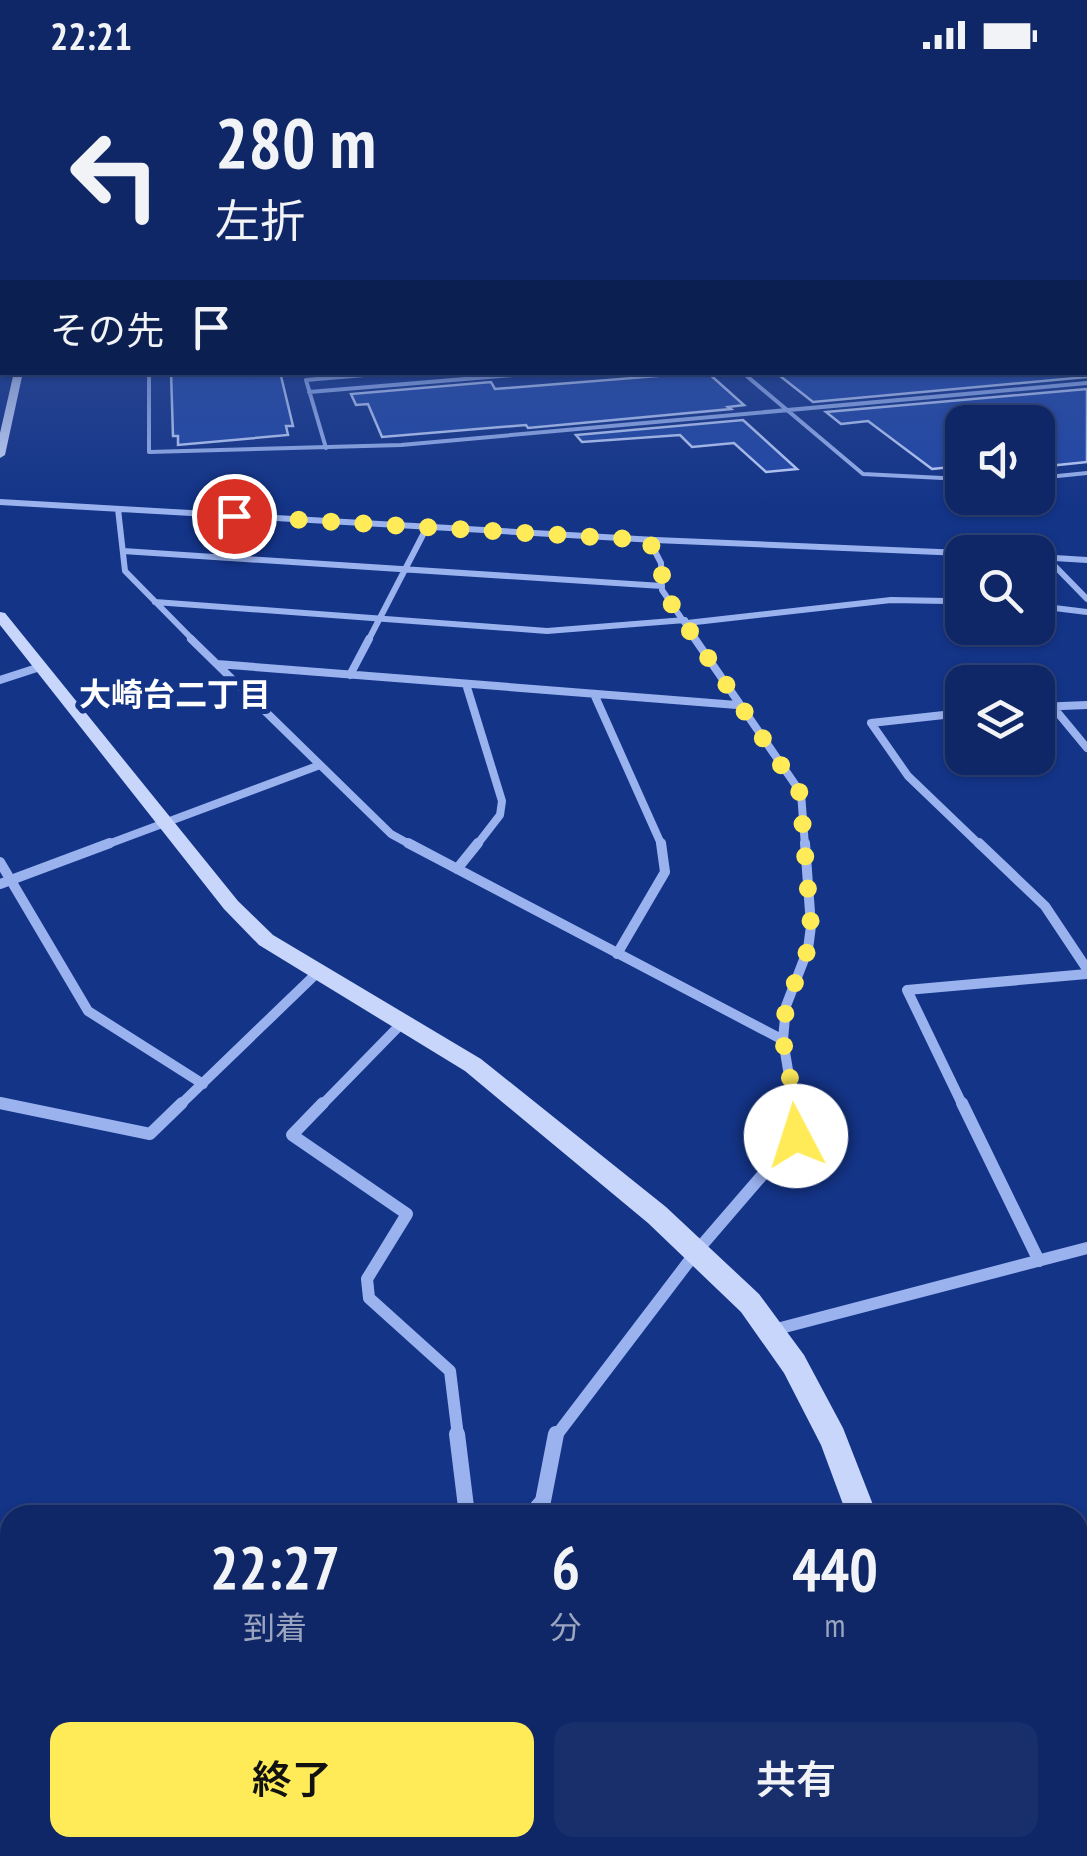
<!DOCTYPE html>
<html lang="ja">
<head>
<meta charset="utf-8">
<style>
	:root { --surface:#0f2766; --page:#182f6c; --text:#f1f3f6; --muted:#9ba5bf; --line:#2f447a; --accent:#ffea58 }
	body { margin:0; font-family:"PT Sans Narrow","Noto Sans JP",sans-serif; background:var(--page); color:var(--text); height:100vh; display:flex; flex-direction:column; font-size:38px; white-space:nowrap }
	* { box-sizing:border-box; margin:0 }
	p { font-size:32px; color:var(--muted) }
	.icon { flex:none; width:55px; height:55px; fill:none; stroke:currentColor; stroke-width:2; stroke-linecap:round; stroke-linejoin:round }
	.map { position:relative; flex:1; overflow:hidden }
	.sheet { position:absolute; left:0px; top:1435px; width:1088px; height:352px; display:flex; flex-direction:column; background:var(--surface); border-radius:30px 30px 0 0; box-shadow:0 2px 8px #0004,0 0 0 2px var(--line) }
	.sheet>* { flex:none }
	.top-card { position:absolute; left:0px; top:0px; width:1088px; height:305px; box-shadow:0 2px 8px #0004,0 0 0 2px var(--line); background:#0f2766; color:var(--text); overflow:hidden }
	.controls { position:absolute; left:945px; top:335px; display:grid; gap:20px }
	.controls a { display:grid; place-items:center; width:110px; height:110px; border-radius:20px; background:var(--surface); box-shadow:0 2px 8px #0004,0 0 0 2px var(--line); font-size:50px }
	.pin { position:absolute; display:grid; place-items:center; width:85px; height:85px; color:#fff; margin:-42px; border:5px solid #fff; border-radius:50%; box-shadow:0 2px 10px #0007 }
	.me { position:absolute; width:110px; margin:-55px; rotate:355deg; stroke-linejoin:round; filter:drop-shadow(0 0 8px #0008) }
	.turn { display:flex; align-items:center; gap:35px; height:210px; padding:0 50px; font-size:45px }
	.turn .icon { width:130px; height:130px; stroke-width:2.5 }
	.turn b { display:block; font-size:70px; line-height:85px }
	.then { display:flex; align-items:center; height:95px; padding:0 50px; background:#0003; gap:20px; font-size:38px }
	.eta { display:flex; justify-content:space-evenly; align-items:center; height:170px; text-align:center }
	.eta b { font-size:60px; font-weight:600; line-height:70px }
	.button { display:flex; gap:20px; margin-top:auto; padding:20px 50px }
	.button a { flex:1; height:115px; border-radius:20px; background:var(--accent); color:#111; font-size:40px; font-weight:600; line-height:115px; text-align:center }
	.button a+a { background:var(--page); color:var(--text) }
	.status { display:flex; justify-content:space-between; align-items:center; height:70px; padding:0 50px; background:var(--surface); direction:ltr }
	.status svg { height:28px; fill:currentColor }
	.map>svg:first-child { display:block }
	.building { fill:#2248a7; stroke:#c0d1fb; stroke-width:2.5 }
	.lines { fill:none; stroke-linecap:round; stroke-linejoin:round }
	.lane-far1 { stroke:#9ab3ef; stroke-width:4 }
	.lane { stroke:#9ab3ef; stroke-width:5 }
	.street-far4 { stroke:#9ab3ef; stroke-width:6 }
	.street-far3 { stroke:#9ab3ef; stroke-width:8 }
	.street-far2 { stroke:#9ab3ef; stroke-width:10 }
	.street-far1 { stroke:#9ab3ef; stroke-width:12 }
	.street { stroke:#9ab3ef; stroke-width:16 }
	.secondary { fill:#c8d6fb; fill-rule:evenodd }
	.route { stroke:#ffea58; stroke-width:18; stroke-dasharray:0 32.4 }
	.labels { text-anchor:middle; stroke-width:10; stroke-linejoin:round; paint-order:stroke }
	.far-neighbourhood-label { font-size:32px; font-weight:bold; fill:#fff; stroke:#143488 }
</style>
</head>
<body>
<div class="status"><b>22:21</b><svg viewBox="0 0 49 12"><path d="M0 12V9h3v3zM5 12V6h3v6zM10 12V3h3v9zM15 12V0h3v12zM26 1h20v11H26zM47 4h2v5h-2z"/></svg></div>
<div class="map">
<svg width="1087" height="1786" viewBox="0 0 1087 1786">
	<rect width="100%" height="100%" fill="#143488"/>
	<!-- building -->
	<path class="building" d="M171 302H280L293 356H286L288 365 178 375V366H173Z
		M707 302 744 335 728 337 731 339 528 358 526 355 382 367 368 334 356 335 351 324 491 312 495 319Z
		M775 302H1087V307L813 332Z
		M1087 319V392L1038 397V352H962V396L932 399 868 351 841 354 826 342Z
		M743 350 797 399 766 402 734 373 692 377 680 365 582 372 576 365Z"/>
	<g class="lines">
		<!-- lane-far1 -->
		<path class="lane-far1" d="M149 302V382L401 375 1087 313
			M742 302 863 404 962 409
			M309 322 549 302
			M326 378 306 310 400 302
			M1038 408 1087 403"/>
		<!-- lane -->
		<path class="lane" d="M945 408 962 409"/>
		<!-- street-far4 -->
		<path class="street-far4" d="M0 432 655 470 962 483
			M118 439 125 501 194 571
			M649 470 661 493 662 520 697 571
			M123 481 662 516
			M1038 487 1087 490
			M1046 487 1087 529
			M155 532 547 561 685 550
			M1038 536 1087 542
			M687 553 891 530 947 531 962 527
			M368 571 427 457"/>
		<!-- street-far3 -->
		<path class="street-far3" d="M191 569 391 764 413 776
			M695 569 801 723 805 776
			M217 594 737 635
			M350 605 369 569
			M0 610 40 597
			M466 614 502 731 500 745 476 776
			M594 624 662 776
			M1038 637 1087 635
			M1053 637 1087 678
			M962 643 871 653 908 706 981 776
			M103 776 320 695"/>
		<!-- street-far2 -->
		<path class="street-far2" d="M408 773 783 970
			M979 773 1045 836 1087 899
			M0 792 88 941 203 1014
			M457 799 478 773
			M0 814 110 773
			M617 884 665 802 661 773
			M0 1033 13 1036
			M179 1036 319 901
			M321 1036 403 952
			M794 1036 783 970 786 936 808 879 811 856 805 773
			M963 1036 907 920 1087 904"/>
		<!-- street-far1 -->
		<path class="street-far1" d="M0 1033 150 1064 182 1033
			M323 1033 292 1065 407 1144 367 1209 369 1228 450 1301 458 1366
			M962 1033 1039 1191
			M773 1260 1087 1178
			M556 1366 696 1182 796 1066 794 1033"/>
		<!-- street -->
		<path class="street" d="M457 1364 467 1445
			M531 1445 543 1431 556 1364"/>
		<!-- secondary -->
		<path class="secondary" d="M0 235H2V240H0Z
			M14 302H23L5 385 0 388V363Z
			M0 542 5 543 238 831 273 865 481 989 666 1137 759 1224 804 1285 843 1358 877 1445H847L821 1375 784 1303 741 1242 648 1153 465 1001 259 875 224 839 0 555Z
			M1087 1528V1560L1078 1563V1531Z
			M290 1778H354L351 1786H287Z
			M964 1778H1000L1003 1786H967Z"/>
	</g>
	<!-- sky -->
	<linearGradient id="sky" x2="0" y2="1"><stop stop-color="#0b1d4b"/><stop offset="0.42" stop-color="#345096"/><stop offset="1" stop-color="#345096" stop-opacity="0"/></linearGradient>
	<rect width="1087" height="434" fill="url(#sky)"/>
	<g class="lines">
		<!-- route -->
		<path class="route" d="M234 446 648 470 662 493V520L800 723 811 856 808 879 786 936 783 970 794 1030 796 1066"/>
	</g>
	<g class="labels">
		<!-- far-neighbourhood labels -->
		<g class="far-neighbourhood-label">
			<text x="175" y="636">大崎台二丁目</text>
		</g>
	</g>
</svg>
<div class="controls">
<a><svg class="icon" aria-label="sound" viewBox="0 0 24 24"><path d="M4 9h4l5-4v14l-5-4H4zM17 9q2 3 0 6"/></svg></a>
<a><svg class="icon" aria-label="search" viewBox="0 0 24 24"><circle cx="10" cy="10" r="6"/><path d="M15 15l6 6"/></svg></a>
<a><svg class="icon" aria-label="layers" viewBox="0 0 24 24"><path d="M12 4l9 5-9 5-9-5zM3 14l9 5 9-5"/></svg></a>
</div>
<div class="pin" style="left:234px;top:446px;background:#d93025"><svg class="icon" aria-label="arrive" viewBox="0 0 24 24"><path d="M6 21V4h12l-3 4 3 4H6"/></svg></div>
<svg class="me" style="left:796px;top:1066px" viewBox="-20 -20 40 40"><circle r="19" fill="#fff"/><path d="M0-13L10 11 0 6-10 11z" fill="#ffea58"/></svg>
<div class="top-card">
<div class="turn"><svg class="icon" aria-label="left" viewBox="0 0 24 24"><path d="M17 20v-9H6M10 6l-5 5 5 5"/></svg><div><b>280 m</b>左折</div></div>
<div class="then">その先<svg class="icon" aria-label="arrive" viewBox="0 0 24 24"><path d="M6 21V4h12l-3 4 3 4H6"/></svg></div>
</div>
<section class="sheet">
<div class="eta">
<div><b>22:27</b><p>到着</p></div>
<div><b>6</b><p>分</p></div>
<div><b>440</b><p>m</p></div>
</div>
<div class="button"><a>終了</a><a>共有</a></div>
</section>
</div>
</body>
</html>
